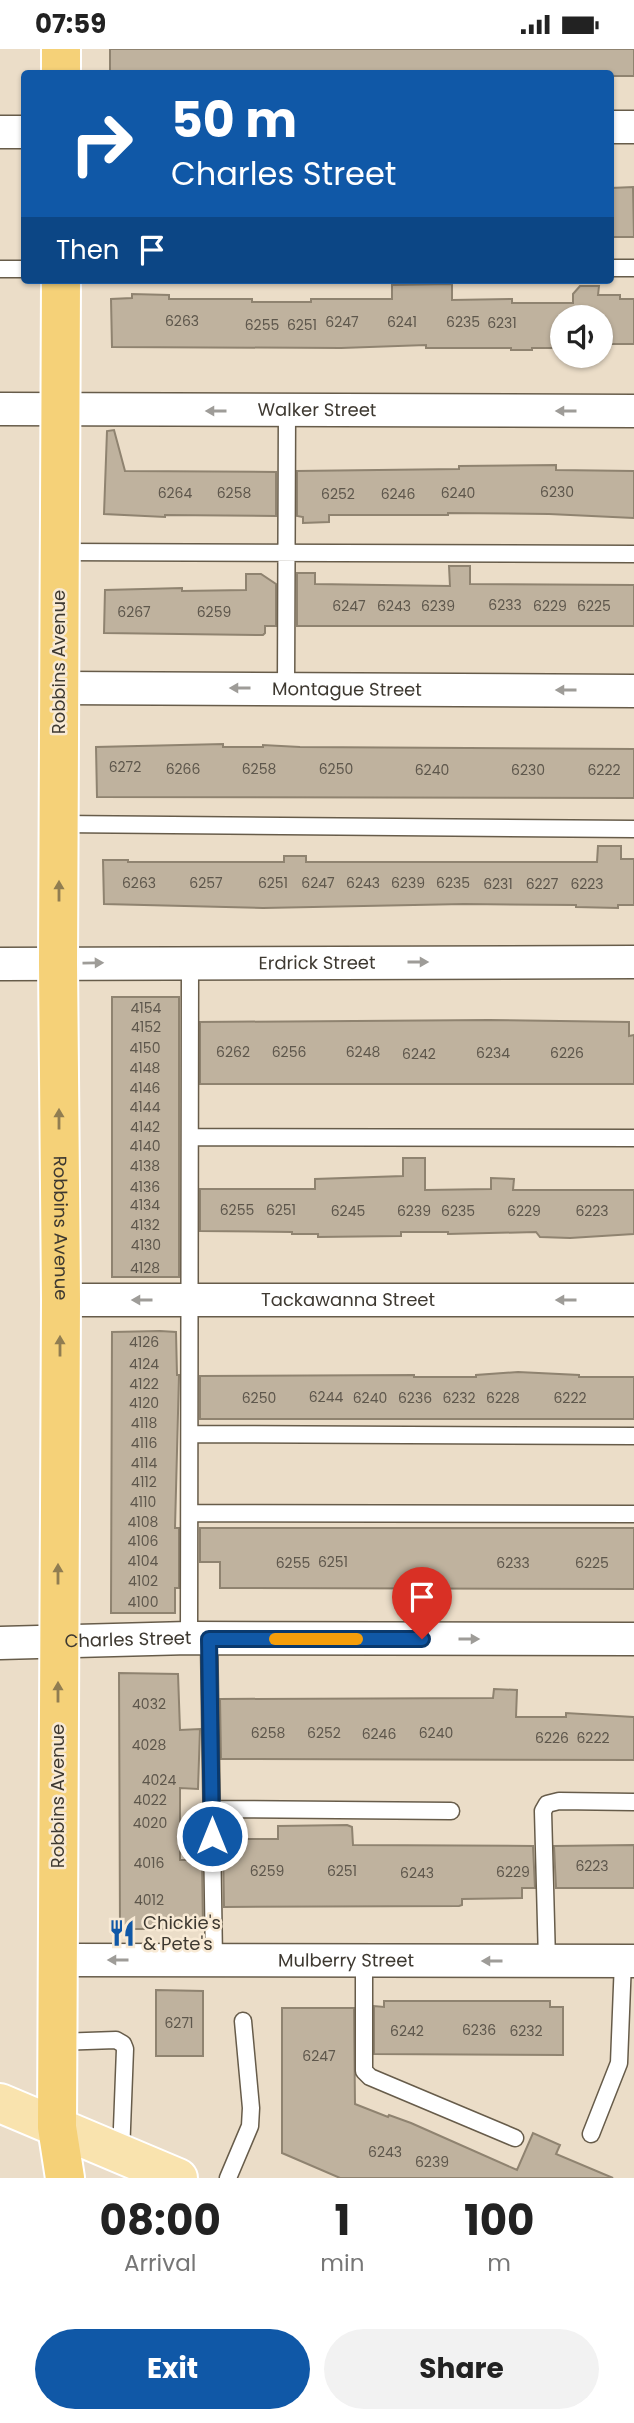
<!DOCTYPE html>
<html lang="en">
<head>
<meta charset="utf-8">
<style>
	:root { --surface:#fff; --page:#f2f2f2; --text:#222; --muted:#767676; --accent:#1058a7 }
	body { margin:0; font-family:Poppins,sans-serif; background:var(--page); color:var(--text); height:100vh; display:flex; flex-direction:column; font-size:26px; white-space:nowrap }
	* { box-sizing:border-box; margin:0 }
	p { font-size:23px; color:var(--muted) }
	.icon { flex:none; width:38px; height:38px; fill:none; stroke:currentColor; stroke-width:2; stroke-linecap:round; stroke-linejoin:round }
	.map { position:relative; height:2129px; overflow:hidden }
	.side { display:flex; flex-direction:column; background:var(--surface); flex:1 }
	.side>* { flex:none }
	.top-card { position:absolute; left:21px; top:21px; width:593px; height:214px; border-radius:7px; box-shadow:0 2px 5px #0004; background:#1058a7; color:#fff; overflow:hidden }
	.controls { position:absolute; left:550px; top:256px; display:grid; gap:14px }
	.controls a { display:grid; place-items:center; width:63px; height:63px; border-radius:50%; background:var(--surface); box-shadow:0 2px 5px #0004; font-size:35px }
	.pin { position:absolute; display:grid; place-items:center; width:60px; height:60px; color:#fff; margin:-72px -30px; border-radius:50% 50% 50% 0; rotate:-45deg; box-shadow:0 0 7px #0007 }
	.pin .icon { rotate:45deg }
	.me { position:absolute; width:77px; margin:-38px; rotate:0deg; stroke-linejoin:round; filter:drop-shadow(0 0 5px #0008) }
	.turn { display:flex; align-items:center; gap:24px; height:147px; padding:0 35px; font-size:32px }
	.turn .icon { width:91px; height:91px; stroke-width:2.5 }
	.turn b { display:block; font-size:49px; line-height:60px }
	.then { display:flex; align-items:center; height:66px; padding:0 35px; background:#0003; gap:14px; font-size:26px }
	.eta { display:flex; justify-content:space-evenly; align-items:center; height:119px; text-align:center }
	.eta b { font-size:42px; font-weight:700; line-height:49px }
	.primary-button { display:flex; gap:14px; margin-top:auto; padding:14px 35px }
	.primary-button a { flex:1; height:80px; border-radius:42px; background:var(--accent); color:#fff; font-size:28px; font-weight:700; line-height:80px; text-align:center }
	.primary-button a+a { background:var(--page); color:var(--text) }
	.status { display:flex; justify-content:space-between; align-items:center; height:49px; padding:0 35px; background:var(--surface); direction:ltr }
	.status svg { height:19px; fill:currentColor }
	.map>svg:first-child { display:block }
	.building { fill:#bfb29e; stroke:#8f8370; stroke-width:2 }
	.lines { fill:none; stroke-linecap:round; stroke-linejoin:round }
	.lane-casing { stroke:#675c4a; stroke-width:19 }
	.street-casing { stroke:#675c4a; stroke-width:35 }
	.primary-casing { stroke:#fff; stroke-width:42 }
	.highway-casing { stroke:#fff; stroke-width:42 }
	.lane { stroke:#fff; stroke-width:16 }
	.street { stroke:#fff; stroke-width:32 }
	.primary { stroke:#f9e3ae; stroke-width:38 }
	.highway { stroke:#f5d178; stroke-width:38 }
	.oneway { fill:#9e9c98 }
	.oneway2 { fill:#907d51 }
	.route-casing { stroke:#0a396d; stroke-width:18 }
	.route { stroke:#1058a7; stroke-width:12 }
	.slow { stroke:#f59e0b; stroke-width:12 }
	.labels { text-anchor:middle; stroke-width:5; stroke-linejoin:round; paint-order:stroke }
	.number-label { font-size:14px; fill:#5e574c }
	.street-label { font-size:18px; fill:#3e3931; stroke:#f8ead5 }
	.poi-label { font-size:18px; fill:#3e3931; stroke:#f8ead5; text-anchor:start }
</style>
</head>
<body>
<div class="status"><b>07:59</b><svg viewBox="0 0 49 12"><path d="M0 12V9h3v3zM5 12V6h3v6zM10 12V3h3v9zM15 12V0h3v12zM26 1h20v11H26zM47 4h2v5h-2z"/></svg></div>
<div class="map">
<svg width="634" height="2129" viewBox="0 0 634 2129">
	<rect width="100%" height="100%" fill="#ebddc8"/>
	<!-- building -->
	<path class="building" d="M110 0H634V27H611V24H125V22L110 23Z
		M633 138 634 188H611V139Z
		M452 235V251L512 250V254H573V245L580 237H599L598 246H620V250H634V295H600V268H562V299H532V301H511V299H426V296L341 299 112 298 111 250 132 249V245L169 246V250H252V253H311V250H392V236Z
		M114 381 125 422 276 423V467L165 466V468L104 465 107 382Z
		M556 416V421L634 422V469L549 465 448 464V466H329V473L303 474V468L297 467V422L459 420V417Z
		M449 517H470V535L634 536V577H297V524H315V535L450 537Z
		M246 525H261L276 535V577H265V584L263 586 104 584 105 541 182 539V542L246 541Z
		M223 695V698H263V696L300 698 634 700V749L97 748 96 698Z
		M598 797H621V810H634V856H618V859L576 858V856L464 855 263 859 104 855 103 811H128V813H284V807H306V813H597Z
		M112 948H179V1228H112Z
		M489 971 629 973V987L634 986V1035H200V973Z
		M403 1109H425V1141L491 1140V1129L514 1130 513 1141H634V1185L570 1189 540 1188 536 1183 448 1185V1183H401V1187L318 1188V1185H292V1183L200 1182V1140H315V1130L403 1127Z
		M160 1282 176 1283 177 1326H179L175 1479H179V1539H175V1564H111L112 1283Z
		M518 1323 579 1326V1328H634V1370H200V1327L414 1326V1328H476V1326Z
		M200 1479H634V1540L220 1539V1513H200Z
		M119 1624 178 1625 180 1681 200 1680 198 1740 180 1739V1811H202L203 1880H120Z
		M494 1640 517 1641 516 1668H566V1664L634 1668V1711L221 1710 220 1650 493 1649Z
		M347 1776 352 1778 353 1796 533 1797 535 1839H522V1849L462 1850V1856L459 1857 224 1858 223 1796 225 1797V1794H240V1790H278V1777Z
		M634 1796V1839H556L554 1797Z
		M156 1941 203 1942V2007H156Z
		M384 1952H550V1958H563V2006L374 2005V1957L384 1958Z
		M282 1959H354L355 2055 388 2068 389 2066 411 2074 517 2121 533 2084 560 2096 556 2105 613 2129H340L282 2104Z"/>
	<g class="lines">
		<defs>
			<path id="lane" d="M611 219H634
				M0 220H24
				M59 503 634 505
				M286 639 287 362
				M59 775 634 780
				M190 1088 634 1089
				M191 1385 634 1387
				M191 1464 634 1465
				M189 1589 190 913
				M209 1590 214 1911
				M212 1760 451 1762
				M364 1911V2022L370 2028 515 2089
				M547 1912 543 1762 547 1755 559 1752 634 1753
				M57 1993 116 1991 123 1995 125 2000 121 2105
				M591 2085 619 2014 623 1912
				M228 2129 250 2077 251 2059 243 1972"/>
			<g id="street">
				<path d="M611 78H634"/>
				<path d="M0 83H24"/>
				<path id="s1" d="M0 360 634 362"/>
				<path id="s2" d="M60 639 634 642"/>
				<path id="s3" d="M0 915 634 913"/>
				<path id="s4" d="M61 1251H634"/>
				<path id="s5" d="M0 1594 189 1589 634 1590"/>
				<path id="s6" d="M57 1911 634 1912"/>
			</g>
			<path id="primary" d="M0 2054 178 2129"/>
			<g id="highway">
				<path d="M61 24V0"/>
				<path id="s7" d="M61 231 58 914 61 1251 57 2078 65 2129"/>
			</g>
		</defs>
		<!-- lane casing -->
		<use href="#lane" class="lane-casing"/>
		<!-- street casing -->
		<use href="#street" class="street-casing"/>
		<!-- primary casing -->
		<use href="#primary" class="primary-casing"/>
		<!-- highway casing -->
		<use href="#highway" class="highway-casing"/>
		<!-- lane -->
		<use href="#lane" class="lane"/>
		<!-- street -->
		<use href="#street" class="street"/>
		<!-- primary -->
		<use href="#primary" class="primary"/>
		<!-- highway -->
		<use href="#highway" class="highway"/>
	</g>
	<!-- one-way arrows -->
	<defs><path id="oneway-solid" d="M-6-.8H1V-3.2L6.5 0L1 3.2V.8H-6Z" transform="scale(1.75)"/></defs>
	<g class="oneway">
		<use href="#oneway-solid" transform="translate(216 362) rotate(-180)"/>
		<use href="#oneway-solid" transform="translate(566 362) rotate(180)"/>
		<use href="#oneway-solid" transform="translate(240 639) rotate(-180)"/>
		<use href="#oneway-solid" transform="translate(566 641) rotate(-180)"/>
		<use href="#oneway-solid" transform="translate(418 913)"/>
		<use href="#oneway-solid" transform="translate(93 914) rotate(-1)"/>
		<use href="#oneway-solid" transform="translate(142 1251) rotate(-180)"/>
		<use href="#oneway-solid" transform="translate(566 1251) rotate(180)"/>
		<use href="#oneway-solid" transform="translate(469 1590)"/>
		<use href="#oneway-solid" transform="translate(118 1911) rotate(-180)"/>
		<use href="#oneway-solid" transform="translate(492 1912) rotate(-180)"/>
	</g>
	<g class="oneway2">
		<use href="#oneway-solid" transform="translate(59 842) rotate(-90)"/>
		<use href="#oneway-solid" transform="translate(59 1070) rotate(-90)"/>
		<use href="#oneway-solid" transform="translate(60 1297) rotate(-90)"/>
		<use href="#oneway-solid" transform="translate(58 1525) rotate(-90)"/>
		<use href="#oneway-solid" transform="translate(58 1643) rotate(-90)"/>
	</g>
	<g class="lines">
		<defs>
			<path id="route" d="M212 1787 209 1590H422"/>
		</defs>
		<!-- route casing -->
		<use href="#route" class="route-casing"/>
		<!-- route -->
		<use href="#route" class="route"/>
		<!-- slow -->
		<path class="slow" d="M275 1590H357"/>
	</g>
	<!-- icons -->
	<defs>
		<symbol id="restaurant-bare" viewBox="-9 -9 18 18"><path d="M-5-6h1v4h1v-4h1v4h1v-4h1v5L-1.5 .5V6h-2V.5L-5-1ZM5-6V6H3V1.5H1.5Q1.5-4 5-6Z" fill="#1058a7" stroke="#f8ead5" stroke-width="2.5" paint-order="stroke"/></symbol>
	</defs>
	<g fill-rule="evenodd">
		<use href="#restaurant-bare" x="103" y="1865" width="38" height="38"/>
	</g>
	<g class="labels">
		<!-- number labels -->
		<g class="number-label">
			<text x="182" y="277">6263</text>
			<text x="342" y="278">6247</text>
			<text x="402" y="278">6241</text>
			<text x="463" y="278">6235</text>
			<text x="502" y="279">6231</text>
			<text x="262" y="281">6255</text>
			<text x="302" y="281">6251</text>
			<text x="557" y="448">6230</text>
			<text x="175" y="449">6264</text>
			<text x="234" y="449">6258</text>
			<text x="458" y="449">6240</text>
			<text x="338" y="450">6252</text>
			<text x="398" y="450">6246</text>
			<text x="505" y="561">6233</text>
			<text x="349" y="562">6247</text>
			<text x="394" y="562">6243</text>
			<text x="438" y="562">6239</text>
			<text x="550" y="562">6229</text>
			<text x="594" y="562">6225</text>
			<text x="134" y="568">6267</text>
			<text x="214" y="568">6259</text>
			<text x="125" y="723">6272</text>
			<text x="183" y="725">6266</text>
			<text x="259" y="725">6258</text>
			<text x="336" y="725">6250</text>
			<text x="432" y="726">6240</text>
			<text x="528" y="726">6230</text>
			<text x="604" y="726">6222</text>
			<text x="139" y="839">6263</text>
			<text x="206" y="839">6257</text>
			<text x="273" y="839">6251</text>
			<text x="318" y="839">6247</text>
			<text x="363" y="839">6243</text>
			<text x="408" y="839">6239</text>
			<text x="453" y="839">6235</text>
			<text x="498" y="840">6231</text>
			<text x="542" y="840">6227</text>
			<text x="587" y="840">6223</text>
			<text x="146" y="964">4154</text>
			<text x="146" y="983">4152</text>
			<text x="145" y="1004">4150</text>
			<text x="233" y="1008">6262</text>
			<text x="289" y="1008">6256</text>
			<text x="363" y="1008">6248</text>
			<text x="493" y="1009">6234</text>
			<text x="567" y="1009">6226</text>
			<text x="419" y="1010">6242</text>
			<text x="145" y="1024">4148</text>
			<text x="145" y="1044">4146</text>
			<text x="145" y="1063">4144</text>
			<text x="145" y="1083">4142</text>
			<text x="145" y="1102">4140</text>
			<text x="145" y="1122">4138</text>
			<text x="145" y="1143">4136</text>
			<text x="145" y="1161">4134</text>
			<text x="237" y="1166">6255</text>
			<text x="281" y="1166">6251</text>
			<text x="348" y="1167">6245</text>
			<text x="414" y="1167">6239</text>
			<text x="458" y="1167">6235</text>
			<text x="524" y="1167">6229</text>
			<text x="592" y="1167">6223</text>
			<text x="145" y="1181">4132</text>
			<text x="146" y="1201">4130</text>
			<text x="145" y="1224">4128</text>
			<text x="144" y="1298">4126</text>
			<text x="144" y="1320">4124</text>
			<text x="144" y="1340">4122</text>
			<text x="326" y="1353">6244</text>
			<text x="259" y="1354">6250</text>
			<text x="370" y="1354">6240</text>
			<text x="415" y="1354">6236</text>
			<text x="459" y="1354">6232</text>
			<text x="503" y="1354">6228</text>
			<text x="570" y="1354">6222</text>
			<text x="144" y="1359">4120</text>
			<text x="144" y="1379">4118</text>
			<text x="144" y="1399">4116</text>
			<text x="144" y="1419">4114</text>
			<text x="144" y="1438">4112</text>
			<text x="143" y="1458">4110</text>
			<text x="143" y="1478">4108</text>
			<text x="143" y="1497">4106</text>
			<text x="143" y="1517">4104</text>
			<text x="333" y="1518">6251</text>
			<text x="293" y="1519">6255</text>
			<text x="513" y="1519">6233</text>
			<text x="592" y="1519">6225</text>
			<text x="143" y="1537">4102</text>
			<text x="143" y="1558">4100</text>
			<text x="149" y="1660">4032</text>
			<text x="268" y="1689">6258</text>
			<text x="324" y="1689">6252</text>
			<text x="436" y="1689">6240</text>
			<text x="379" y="1690">6246</text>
			<text x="552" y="1694">6226</text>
			<text x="593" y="1694">6222</text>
			<text x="149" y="1701">4028</text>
			<text x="159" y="1736">4024</text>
			<text x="150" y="1756">4022</text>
			<text x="150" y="1779">4020</text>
			<text x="149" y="1819">4016</text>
			<text x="592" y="1822">6223</text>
			<text x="267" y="1827">6259</text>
			<text x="342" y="1827">6251</text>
			<text x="513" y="1828">6229</text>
			<text x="417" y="1829">6243</text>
			<text x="149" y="1856">4012</text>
			<text x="179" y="1979">6271</text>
			<text x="479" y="1986">6236</text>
			<text x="407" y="1987">6242</text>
			<text x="526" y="1987">6232</text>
			<text x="319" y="2012">6247</text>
			<text x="385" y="2108">6243</text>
			<text x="432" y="2118">6239</text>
		</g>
		<!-- street labels -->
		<g class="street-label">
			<text dy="6" stroke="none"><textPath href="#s1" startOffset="317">Walker Street</textPath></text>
			<text transform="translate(59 613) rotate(-90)" y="6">Robbins Avenue</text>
			<text dy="6" stroke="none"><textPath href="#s2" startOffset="287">Montague Street</textPath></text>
			<text dy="6" stroke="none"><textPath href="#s3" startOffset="317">Erdrick Street</textPath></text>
			<text dy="6" stroke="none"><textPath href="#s7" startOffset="948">Robbins Avenue</textPath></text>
			<text dy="6" stroke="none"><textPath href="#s4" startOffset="287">Tackawanna Street</textPath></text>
			<text dy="6" stroke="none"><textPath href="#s5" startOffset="128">Charles Street</textPath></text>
			<text transform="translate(58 1747) rotate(-90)" y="6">Robbins Avenue</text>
			<text dy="6" stroke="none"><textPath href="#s6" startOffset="289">Mulberry Street</textPath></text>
		</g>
		<!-- poi labels -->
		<g class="poi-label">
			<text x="143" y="1880">Chickie's<tspan x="143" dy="21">&amp; Pete's</tspan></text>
		</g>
	</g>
</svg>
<div class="controls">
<a><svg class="icon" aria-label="sound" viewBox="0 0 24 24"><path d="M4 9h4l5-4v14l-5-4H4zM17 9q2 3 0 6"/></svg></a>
</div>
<div class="pin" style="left:422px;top:1590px;background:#d93025"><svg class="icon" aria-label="arrive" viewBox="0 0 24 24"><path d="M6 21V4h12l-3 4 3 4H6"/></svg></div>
<svg class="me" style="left:212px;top:1787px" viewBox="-20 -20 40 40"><circle r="17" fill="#1058a7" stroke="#fff" stroke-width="3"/><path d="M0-11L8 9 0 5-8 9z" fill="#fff"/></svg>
<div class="top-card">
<div class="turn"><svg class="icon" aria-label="right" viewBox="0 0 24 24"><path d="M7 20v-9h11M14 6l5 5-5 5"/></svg><div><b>50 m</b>Charles Street</div></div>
<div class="then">Then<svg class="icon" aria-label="arrive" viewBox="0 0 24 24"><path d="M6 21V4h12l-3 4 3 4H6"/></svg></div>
</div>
</div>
<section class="side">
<div class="eta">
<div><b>08:00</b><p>Arrival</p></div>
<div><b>1</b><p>min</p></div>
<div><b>100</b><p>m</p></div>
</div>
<div class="primary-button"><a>Exit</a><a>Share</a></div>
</section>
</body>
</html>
